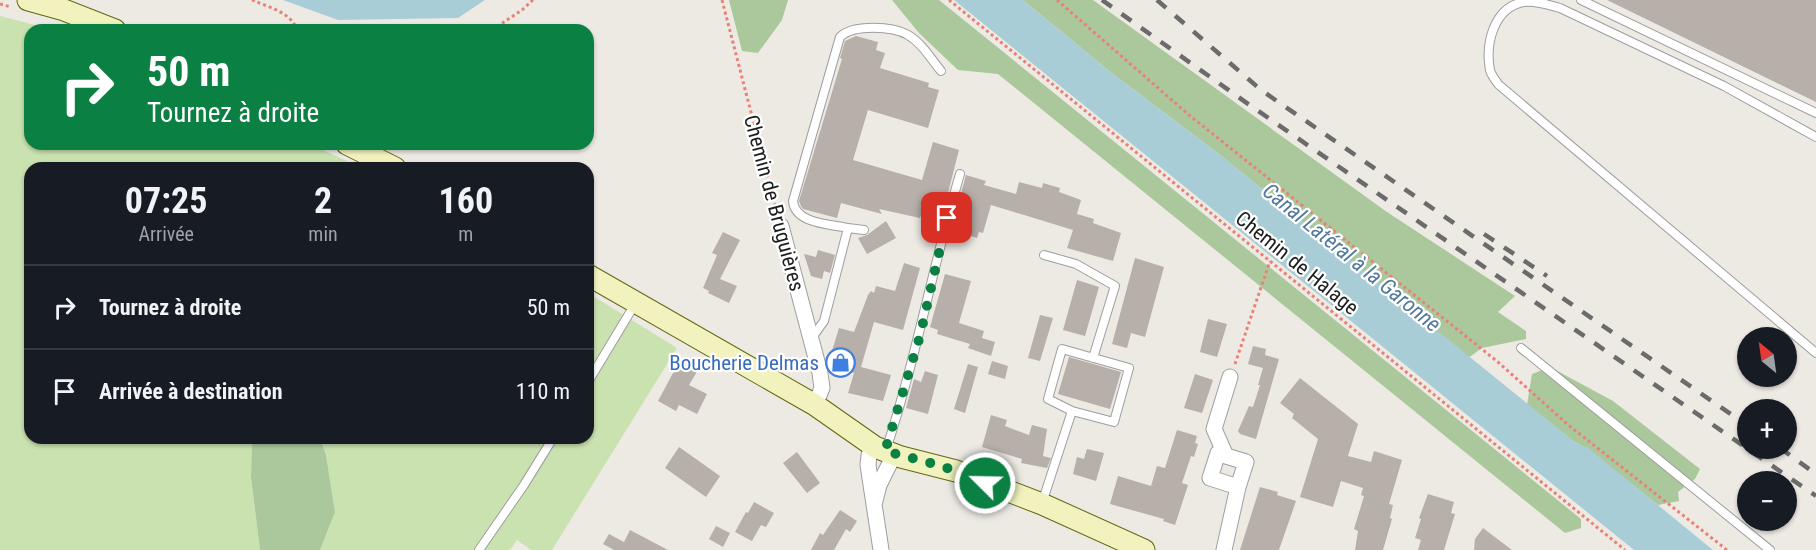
<!DOCTYPE html>
<html lang="fr">
<head>
<meta charset="utf-8">
<style>
	:root { --surface:#171b24; --page:#20242c; --text:#f1f3f6; --muted:#9ea1a6; --line:#363941 }
	body { margin:0; font-family:"Roboto Condensed",sans-serif; background:var(--page); color:var(--text); height:100vh; display:flex; flex-direction:column; font-size:22px; white-space:nowrap }
	* { box-sizing:border-box; margin:0 }
	p { font-size:20px; color:var(--muted) }
	.icon { flex:none; width:33px; height:33px; fill:none; stroke:currentColor; stroke-width:2; stroke-linecap:round; stroke-linejoin:round }
	.map { position:relative; flex:1; overflow:hidden }
	.details { position:absolute; left:24px; top:162px; width:570px; height:282px; display:flex; flex-direction:column; background:var(--surface); border-radius:18px; box-shadow:0 2px 4px #0004 }
	.details>* { flex:none }
	.guide { position:absolute; left:24px; top:24px; width:570px; height:126px; border-radius:18px; box-shadow:0 2px 4px #0004; background:#0b8043; color:#fff; overflow:hidden }
	.needle { width:39px; rotate:331deg }
	.fabs { position:absolute; left:1737px; top:327px; display:grid; gap:12px }
	.fabs a { display:grid; place-items:center; width:60px; height:60px; border-radius:50%; background:var(--surface); box-shadow:0 2px 4px #0004; font-size:30px }
	.pin { position:absolute; display:grid; place-items:center; width:51px; height:51px; color:#fff; margin:-26px; border-radius:12px; box-shadow:0 3px 9px #0006 }
	.me { position:absolute; width:66px; margin:-33px; rotate:293deg; stroke-linejoin:round; filter:drop-shadow(0 0 4px #0008) }
	.turn { display:flex; align-items:center; gap:21px; height:126px; padding:0 24px; font-size:27px }
	.turn .icon { width:78px; height:78px; stroke-width:2.5 }
	.turn b { display:block; font-size:42px; line-height:51px }
	.eta { display:flex; justify-content:space-evenly; align-items:center; height:102px; text-align:center }
	.eta b { font-size:36px; font-weight:700; line-height:42px }
	ul { padding:0; list-style:none }
	li { display:flex; align-items:center; gap:18px; height:84px; padding:0 24px; border-top:2px solid var(--line) }
	li div { flex:1 }
	li b { display:block; font-size:22px }
	li em { font-style:normal }
	.map>svg:first-child { display:block }
	.grass { fill:#cae2af }
	.forest { fill:#abc89d }
	.water { fill:#a9cdd6 }
	.building { fill:#b6afaa }
	.lines { fill:none; stroke-linecap:round; stroke-linejoin:round }
	.lane-casing { stroke:#9e9e9e; stroke-width:10 }
	.street-casing { stroke:#9e9e9e; stroke-width:17 }
	.secondary-casing { stroke:#616811; stroke-width:23 }
	.path { stroke:#ea8178; stroke-width:3; stroke-dasharray:3 3; stroke-linecap:butt }
	.lane { stroke:#fff; stroke-width:8 }
	.street { stroke:#fff; stroke-width:15 }
	.secondary { stroke:#f1f2bd; stroke-width:21 }
	.rail { stroke:#6b6b6b; stroke-width:4.5; stroke-dasharray:12 12; stroke-linecap:butt }
	.route { stroke:#0b8043; stroke-width:10; stroke-dasharray:0 18 }
	.labels { text-anchor:middle; stroke-width:4.5; stroke-linejoin:round; paint-order:stroke }
	.street-label { font-size:21px; fill:#1d1d1d; stroke:#fff }
	.shop-label { font-size:21px; fill:#366cbe; stroke:#fff; text-anchor:end }
	.water-label { font-size:22px; font-style:italic; fill:#51789b; stroke:#fff }
</style>
</head>
<body>
<div class="map">
<svg width="1816" height="550" viewBox="0 0 1816 550">
	<rect width="100%" height="100%" fill="#edeae4"/>
	<!-- grass -->
	<path class="grass" d="M0 16 55 30H30V144H310L362 168H30V438H252L251 477 260 550H0Z
		M588 293 677 348 552 550H531L517 540 510 550H320L335 512 326 455 320 438H588Z"/>
	<!-- forest -->
	<path class="forest" d="M729 0H788L782 20 758 53 742 51Z
		M892 0H939L1581 519V528L1565 533 998 74 958 70 919 33Z
		M1023 0H1093L1387 212 1515 296 1498 312 1526 331V339L1482 348 1468 358 1224 158 1109 71Z
		M1550 367 1613 401 1700 469 1695 479 1678 492 1679 501 1658 505 1588 449 1576 443 1527 405 1532 374Z
		M252 438H320L326 455 335 512 320 550H260L251 477Z"/>
	<!-- water -->
	<path class="water" d="M283 0H485L458 18 338 20Z
		M954 0H1023L1109 71 1224 158 1576 443 1588 448 1713 550H1634Z"/>
	<!-- building -->
	<path class="building" d="M1607 0H1816V102Z
		M856 36 878 42 876 50 885 53 880 68 929 83 928 87 939 90 928 128 868 110 853 160 922 180 933 142 959 150 942 216 923 210 920 218 879 209 882 214 841 203 837 218 803 209 801 206 799 201 842 59 840 58 845 41Z
		M966 175 986 181 984 185 1016 194 1019 182 1042 188 1043 183 1060 188 1059 192 1081 200 1077 214 1094 219 1093 223 1121 233 1113 261 1067 248 1073 230 991 205 983 233 979 232 977 238 958 232 960 226 956 225 958 220 954 219Z
		M886 221 896 238 867 254 858 238 867 235Z
		M723 232 740 240 720 279 737 286 729 303 708 293 709 291 703 288 717 255 712 253Z
		M818 250 835 255 830 273 824 271 822 279 811 276 804 254 816 257Z
		M1135 258 1164 267 1145 337 1131 333 1127 348 1112 344Z
		M904 263 920 268 903 330 874 322 861 367 891 375 883 401 848 393 854 373 835 367 831 354 839 328 854 332 868 295 871 291 874 293 876 286 895 291Z
		M945 274 971 281 959 323 984 331 982 338 995 342 991 356 968 348 970 344 937 334 938 330 930 327Z
		M1077 280 1099 287 1085 336 1063 330Z
		M1040 315 1053 318 1040 361 1028 358Z
		M1208 319 1227 324 1217 357 1200 352Z
		M1253 346 1266 349 1265 355 1279 359 1256 439 1240 434 1238 431 1249 406 1253 407 1260 385H1258L1263 368 1248 364Z
		M1069 357 1121 372 1110 409 1058 394Z
		M680 360 698 370 689 385 707 394 697 414 679 405 676 411 658 401Z
		M992 361 1008 366 1005 379 988 374Z
		M968 364 978 367 965 413 954 409Z
		M925 371 938 375 928 414 906 408 914 379 921 382Z
		M1195 374 1213 380 1202 413 1184 408Z
		M1300 378 1358 424 1348 456 1371 462 1374 451 1402 460 1389 504 1393 505 1390 518 1392 519 1383 550H1355L1358 531 1354 529 1364 496 1361 495 1363 488 1341 481 1333 507 1300 497 1318 439 1292 418 1294 414 1280 403Z
		M991 415 1007 420 1005 426 1029 435 1032 425 1047 429 1043 456 1051 458 1047 468 1021 463 1022 459 982 447Z
		M1177 430 1197 436 1195 443 1198 444 1194 457 1191 456 1182 483 1188 485 1175 525 1163 521 1164 519 1110 504 1118 476 1151 486 1157 466 1165 468Z
		M679 447 720 476 706 497 665 468Z
		M1087 449 1104 453 1096 481 1073 474 1077 457 1084 459Z
		M797 452 820 483 807 493 783 463Z
		M1260 487 1278 492 1277 495 1296 501 1279 550H1240Z
		M1428 494 1454 502 1451 513 1455 514 1444 550H1418L1421 540 1415 538 1421 519 1419 518Z
		M754 502 774 513 766 527 761 525 752 541 735 532 746 512 748 513Z
		M840 510 857 521 850 532 846 529 834 550H811L820 533 823 535Z
		M716 526 730 533 723 547 709 539Z
		M1483 528 1512 550H1474L1475 539Z
		M630 530 668 550H614L603 544 609 534 624 542Z"/>
	<g class="lines">
		<defs>
			<path id="lane" d="M1581 0 1816 113
				M1816 137 1724 86 1560 8C1548 5 1536 0 1523 2 1494 8 1485 43 1490 70 1491 75 1496 81 1499 85L1816 353
				M848 228 864 230
				M1044 255 1076 264 1115 286 1093 358
				M811 339 824 321 848 228C830 224 795 224 793 201L840 37C853 24 893 26 908 35 922 43 931 59 941 71
				M1521 348 1770 550
				M588 382 635 304
				M886 450C916 359 933 265 960 174
				M1042 503 1072 411 1048 399 1062 349 1129 368 1114 422 1072 411
				M479 550 524 485 553 438"/>
			<path id="street" d="M781 226 820 373 822 388 815 405
				M875 447 869 455 868 465 881 550
				M1226 456 1218 453 1210 478 1238 487
				M875 501 879 485 894 455
				M1224 550 1238 487 1246 462 1226 456 1214 429 1230 377"/>
			<path id="secondary" d="M28 0 64 10 115 30
				M347 144 395 168
				M588 275 815 405 875 447 901 457 956 471 1042 504 1144 550"/>
		</defs>
		<!-- lane casing -->
		<use href="#lane" class="lane-casing"/>
		<!-- street casing -->
		<use href="#street" class="street-casing"/>
		<!-- secondary casing -->
		<use href="#secondary" class="secondary-casing"/>
		<!-- path -->
		<path class="path" d="M252 0C268 7 291 12 297 30
			M722 0 777 213
			M949 0 1625 550
			M1057 0 1189 115 1498 362 1567 424 1727 550
			M0 4 11 7
			M492 30 522 10 533 0
			M1235 364 1270 261"/>
		<!-- lane -->
		<use href="#lane" class="lane"/>
		<!-- street -->
		<use href="#street" class="street"/>
		<!-- secondary -->
		<use href="#secondary" class="secondary"/>
		<!-- rail -->
		<path class="rail" d="M1102 0 1251 106 1816 496
			M1157 0 1261 90 1748 426
			M1484 234 1547 276
			M1780 448 1816 474"/>
	</g>
	<g class="lines">
		<!-- route -->
		<path class="route" d="M947 218 920 336 885 451 942 466 985 483"/>
	</g>
	<!-- icons -->
	<defs>
		<symbol id="shop-ring" viewBox="-11 -11 22 22"><circle r="9.5" fill="#fff" stroke="#3f7fe0" stroke-width="1.5"/><path d="M-5-2.5h2.3a2.7 3.5 0 0 1 5.4 0H5L5.5 6h-11ZM-1.5-2.5h3a1.5 2.3 0 0 0-3 0Z" fill="#3f7fe0"/></symbol>
	</defs>
	<g fill-rule="evenodd">
		<use href="#shop-ring" x="824" y="346" width="33" height="33"/>
	</g>
	<g class="labels">
		<!-- street labels -->
		<g class="street-label">
			<text transform="translate(774 203) rotate(75)" y="7">Chemin de Bruguières</text>
			<text transform="translate(1297 263) rotate(39)" y="7">Chemin de Halage</text>
		</g>
		<!-- shop labels -->
		<g class="shop-label">
			<text x="819" y="370">Boucherie Delmas</text>
		</g>
		<!-- water labels -->
		<g class="water-label">
			<text transform="translate(1352 257) rotate(39)" y="8">Canal Latéral à la Garonne</text>
		</g>
	</g>
</svg>
<div class="fabs">
<a><svg class="needle" viewBox="-14 -14 28 28"><path d="M0-13l5 13h-10z" fill="#e53935"/><path d="M0 13l5-13h-10z" fill="#9ea1a6"/></svg></a>
<a>+</a>
<a>−</a>
</div>
<div class="pin" style="left:947px;top:218px;background:#d93025"><svg class="icon" aria-label="arrive" viewBox="0 0 24 24"><path d="M6 21V4h12l-3 4 3 4H6"/></svg></div>
<svg class="me" style="left:985px;top:483px" viewBox="-20 -20 40 40"><circle r="17" fill="#0b8043" stroke="#fff" stroke-width="3"/><path d="M0-11L8 9 0 5-8 9z" fill="#fff"/></svg>
<div class="guide">
<div class="turn"><svg class="icon" aria-label="right" viewBox="0 0 24 24"><path d="M7 20v-9h11M14 6l5 5-5 5"/></svg><div><b>50 m</b>Tournez à droite</div></div>
</div>
<section class="details">
<div class="eta">
<div><b>07:25</b><p>Arrivée</p></div>
<div><b>2</b><p>min</p></div>
<div><b>160</b><p>m</p></div>
</div>
<ul>
<li><svg class="icon" aria-label="right" viewBox="0 0 24 24"><path d="M7 20v-9h11M14 6l5 5-5 5"/></svg><div><b>Tournez à droite</b></div><em>50 m</em></li>
<li><svg class="icon" aria-label="arrive" viewBox="0 0 24 24"><path d="M6 21V4h12l-3 4 3 4H6"/></svg><div><b>Arrivée à destination</b></div><em>110 m</em></li>
</ul>
</section>
</div>
</body>
</html>
